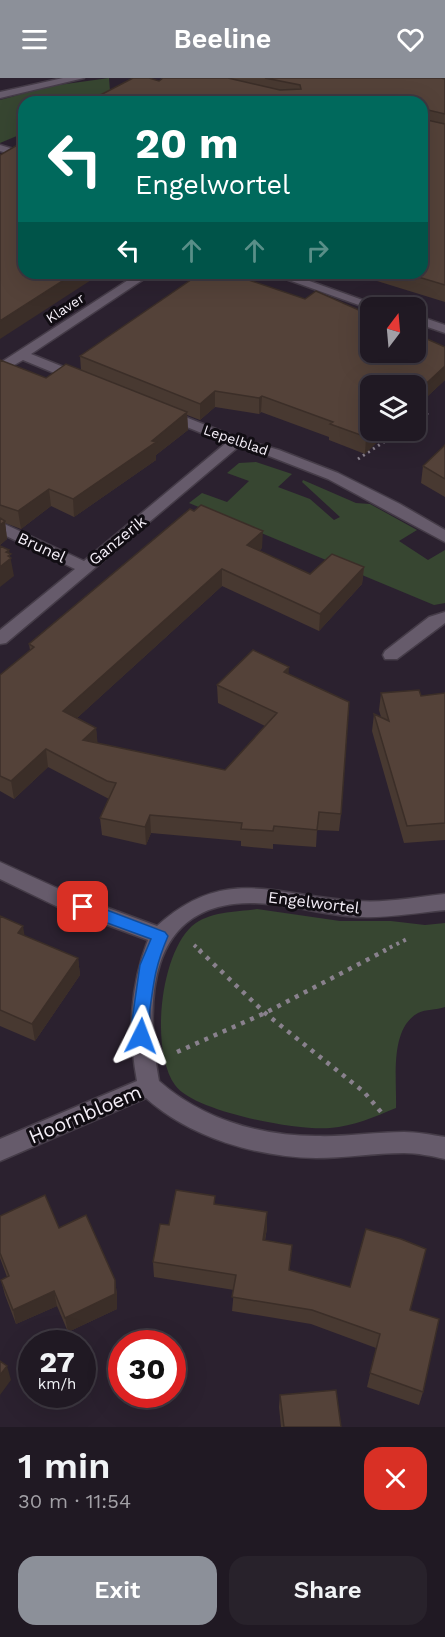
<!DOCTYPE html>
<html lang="en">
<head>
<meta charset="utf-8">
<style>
	:root { --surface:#201923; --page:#28222b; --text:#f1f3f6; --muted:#a2a0a6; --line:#3d3841; --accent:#8c9099 }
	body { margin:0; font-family:"Work Sans",sans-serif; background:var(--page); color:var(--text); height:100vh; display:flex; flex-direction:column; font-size:22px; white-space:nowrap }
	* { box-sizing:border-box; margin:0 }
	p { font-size:20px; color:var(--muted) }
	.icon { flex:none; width:33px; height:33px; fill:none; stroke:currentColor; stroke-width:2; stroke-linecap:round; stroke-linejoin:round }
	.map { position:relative; height:1349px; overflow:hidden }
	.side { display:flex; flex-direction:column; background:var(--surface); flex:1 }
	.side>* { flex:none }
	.hud { position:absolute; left:18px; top:18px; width:410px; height:183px; border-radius:18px; box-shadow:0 6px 24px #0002,0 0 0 2px var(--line); background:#00695c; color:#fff; overflow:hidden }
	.needle { width:39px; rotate:16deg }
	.controls { position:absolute; left:360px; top:219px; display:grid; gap:12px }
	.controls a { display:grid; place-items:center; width:66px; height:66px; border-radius:12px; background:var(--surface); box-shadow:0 6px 24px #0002,0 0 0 2px var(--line); font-size:30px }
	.speed { position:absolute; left:18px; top:1252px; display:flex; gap:12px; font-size:30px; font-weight:700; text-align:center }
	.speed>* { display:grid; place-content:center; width:78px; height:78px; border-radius:50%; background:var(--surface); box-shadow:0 6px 24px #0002,0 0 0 2px var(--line); line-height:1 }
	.speed small { font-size:15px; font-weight:400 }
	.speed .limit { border:9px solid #d22; background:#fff; color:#111 }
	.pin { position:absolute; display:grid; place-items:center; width:51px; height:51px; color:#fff; margin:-26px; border-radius:12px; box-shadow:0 3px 9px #0006 }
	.me { position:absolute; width:66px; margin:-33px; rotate:3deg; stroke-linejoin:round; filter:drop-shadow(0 0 4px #0008) }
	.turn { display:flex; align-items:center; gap:21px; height:126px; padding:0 18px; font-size:27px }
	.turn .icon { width:78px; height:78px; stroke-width:2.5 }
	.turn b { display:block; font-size:42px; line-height:51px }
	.lanes { display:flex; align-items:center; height:57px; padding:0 18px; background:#0003; justify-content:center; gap:30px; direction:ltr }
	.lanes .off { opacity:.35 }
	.round { display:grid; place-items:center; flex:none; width:63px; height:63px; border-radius:18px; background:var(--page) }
	.head { display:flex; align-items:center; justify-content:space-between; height:102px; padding:0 18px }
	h1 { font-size:36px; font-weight:600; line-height:45px }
	.action { display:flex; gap:12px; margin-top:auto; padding:12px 18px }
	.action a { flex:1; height:69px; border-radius:18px; background:var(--accent); color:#fff; font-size:24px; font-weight:600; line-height:69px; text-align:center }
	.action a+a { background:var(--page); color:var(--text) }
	header { display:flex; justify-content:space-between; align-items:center; height:78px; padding:0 18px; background:var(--accent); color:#fff; font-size:27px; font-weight:600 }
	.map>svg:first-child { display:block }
	.green { fill:#374631 }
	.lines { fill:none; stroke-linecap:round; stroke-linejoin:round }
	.minor-casing { stroke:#453c48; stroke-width:3 }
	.path-far2 { stroke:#89818d; stroke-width:3; stroke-dasharray:2 4; stroke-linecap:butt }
	.path-far1 { stroke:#89818d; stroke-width:4; stroke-dasharray:3 4.5; stroke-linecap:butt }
	.path { stroke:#89818d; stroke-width:4.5; stroke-dasharray:4 6; stroke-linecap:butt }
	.minor { fill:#665b6b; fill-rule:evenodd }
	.wall { fill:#483931 }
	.shaded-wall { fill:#3b2e28 }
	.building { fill:#544239; stroke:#3b2e28; stroke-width:1.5 }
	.route { fill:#1a73e8; stroke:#114b97; stroke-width:1.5 }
	.labels { text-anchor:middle; stroke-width:6; stroke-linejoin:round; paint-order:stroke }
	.far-street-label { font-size:14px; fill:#f5eff8; stroke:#110d13 }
	.street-label { font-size:16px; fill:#f5eff8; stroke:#110d13 }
	.near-street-label { font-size:20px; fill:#f5eff8; stroke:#110d13 }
</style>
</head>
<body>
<header><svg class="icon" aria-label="menu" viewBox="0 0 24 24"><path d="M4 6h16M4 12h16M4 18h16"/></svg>Beeline<svg class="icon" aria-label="heart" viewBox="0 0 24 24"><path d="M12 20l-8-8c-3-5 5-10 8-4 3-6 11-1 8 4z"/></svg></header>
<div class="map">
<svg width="445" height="1349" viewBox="0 0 445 1349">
	<rect width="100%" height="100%" fill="#2b212f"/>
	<!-- green -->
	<path class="green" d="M109 0 110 13 88 24H24V55L0 65V22L51 8Z
		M256 384 292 396 278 409 310 421 334 442 340 439 302 404 303 402 356 425 370 426 417 452 399 463 428 482 445 472V525L434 527 189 425 202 415 227 424 249 403 227 395 239 385Z
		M257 831 340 843H391L425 847 445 845V929C436 932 426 931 418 935 389 951 397 1002 396 1030 374 1039 354 1048 330 1050 298 1053 194 1034 175 1007 150 972 160 877 192 848 209 833 236 834 257 831Z"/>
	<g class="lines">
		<defs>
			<path id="minor" d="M63 0H84L0 20V14Z
				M0 67 24 74V80L0 73Z
				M139 195H153L31 276 86 298 88 301 86 304H76L23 282 0 295V285Z
				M269 195H287L385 230 370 231Z
				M416 237 445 247V255L416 245Z
				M165 331 241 361 279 372 338 395 400 426 445 452V464L328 401 269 378 238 369 6 565 0 566V552L75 491 0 455V444L84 483 226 365 160 338 158 335 160 332Z
				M445 534V545L397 581H385L383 577 385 573 429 539Z
				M0 784 70 816 157 848C227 785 276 819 358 823 387 825 416 819 445 816V832C417 835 388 840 359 839 323 837 287 825 250 825 146 826 145 925 159 1003 202 1041 260 1058 316 1058 346 1059 375 1054 404 1054 417 1054 432 1057 445 1059V1081C432 1078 417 1075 404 1075 375 1075 346 1080 316 1080 258 1079 190 1060 146 1020L0 1083V1061L137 1003C128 954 130 909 148 862L56 828 0 801Z"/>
		</defs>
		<!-- minor casing -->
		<use href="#minor" class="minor-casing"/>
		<!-- path-far2 -->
		<path class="path-far2" d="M416 331 427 336 416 343
			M358 381 402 352"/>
		<!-- path-far1 -->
		<path class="path-far1" d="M194 867 201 873
			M383 873 407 861"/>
		<!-- path -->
		<path class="path" d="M199 872 265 935 364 1014 381 1034
			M177 974 265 935 386 872"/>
		<!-- minor -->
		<use href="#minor" class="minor"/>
	</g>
	<!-- wall -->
	<path class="wall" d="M163 0H445V224L377 203 371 195H422L159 3Z
		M445 269V302L416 329V308L370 352 365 376 329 362V359L261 334 259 336 215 329 200 342 187 337 188 352 156 377V382L74 439 51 428 21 451 5 445 7 461 0 467V282L46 300 81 292 80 278Z
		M445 367V419L421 405 423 388Z
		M262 470 259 473 310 496 364 489 362 506 319 553 222 508 77 640 96 650 97 665 225 692 265 648 218 625 217 607 289 596 341 736 339 753 317 752 316 769 273 766V771L241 768V763L151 755 146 767 102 757 100 740 109 721 48 689 14 721 0 713V597L30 572 29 566Z
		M381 615 421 618 445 615V762L404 765 372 653 374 636 381 639 379 632Z
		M0 838 25 858 78 880 80 897 35 963 0 948Z
		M215 1118V1126L267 1150 265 1163 290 1192 410 1232 423 1314 419 1327 367 1309 376 1270 311 1246 232 1233 234 1212 154 1199 153 1184Z
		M0 1138 59 1150 115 1202 117 1217V1231L68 1254 57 1228 16 1246 5 1217 1 1202 7 1199 0 1180Z
		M280 1317 341 1349H281L279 1329Z"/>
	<!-- shaded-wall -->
	<path class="shaded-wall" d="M424 31 422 46V33Z
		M75 195H102L0 261V243Z
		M445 288V302L416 329V315Z
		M215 313V329L200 342V326Z
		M262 318 261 334 259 336V320Z
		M187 334 188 352 156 377V382L74 439 73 421 152 363Z
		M374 352H390L365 376 366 359Z
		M49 411 51 428 21 451 18 433Z
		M5 443 7 461 0 467V447Z
		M263 453 262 470 246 485 247 467Z
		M9 472 14 498 0 509V489L6 474Z
		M364 489 362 506 319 553 320 536Z
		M222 491V508L65 651 63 633Z
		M289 589 288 606 284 594Z
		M96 650 98 668 83 662Z
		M46 671 48 689 14 721 11 703Z
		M150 737 151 755 146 767 145 749Z
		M23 848 26 866 18 855Z
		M78 880 80 897 35 963 32 946Z
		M267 1134V1150L262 1178 263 1162Z
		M115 1202 117 1217V1231L68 1254 65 1240Z
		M54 1213 57 1228 16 1246 13 1232Z
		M7 1288 11 1302 0 1317V1297Z"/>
	<!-- building -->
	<path class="building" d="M133 0H149L159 3 163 0H228L280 12 301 11 300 7 265 0H441L445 1V36L424 31 422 33V24H87Z
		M422 37V41L445 46V207L405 195H422Z
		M19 66H24V195H75L0 243V77Z
		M201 195H228L305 221 316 213 370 237V274H416V256L445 269V288L416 315V308H370V352H374L366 359 330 346 333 344 262 318 259 320 215 313 200 326 80 278Z
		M0 282 46 300 66 286 187 334 152 363 156 364 73 421 49 411 18 433 0 427Z
		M445 367V401L423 388Z
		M201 427 263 453 247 467 310 496 332 476 364 489 320 536 222 491 63 633 96 650 83 662 225 692 277 635 217 607 253 572 289 589 284 594 349 624 341 736 319 734 317 752 274 748 273 753 241 751 242 745 150 737 145 749 100 740 116 705 107 703 46 671 11 703 0 698V597L34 569 29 566 190 431 194 433Z
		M0 440 5 443 0 447Z
		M0 468 9 472 6 474 11 476 8 478 11 480 0 489Z
		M419 612 421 618 445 615V745L407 748 374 636 389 643 381 615Z
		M0 838 23 848 18 855 78 880 32 946 0 932Z
		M176 1112 215 1118 214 1126 267 1134 263 1162 292 1167 289 1192 350 1209 366 1151 401 1161 426 1171 410 1232 439 1241 423 1314 370 1295 380 1256 312 1232 232 1219 236 1197 153 1184 160 1146 169 1147Z
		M45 1117 59 1150 86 1137 115 1202V1216L65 1240 54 1213 13 1232 1 1202 9 1198 0 1175V1138Z
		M0 1283 7 1288 0 1297Z
		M336 1312 341 1349H284L280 1317Z"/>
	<!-- route -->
	<path class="route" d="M83 823 165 854 168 858C156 886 154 901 150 931 149 941 151 954 147 963L141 965 135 963 132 943 140 887 151 861 77 834 75 829 77 825Z"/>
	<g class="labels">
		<!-- far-street labels -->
		<g class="far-street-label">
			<text transform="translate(65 230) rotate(-33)" y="5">Klaver</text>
			<text transform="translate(236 362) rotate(19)" y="5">Lepelblad</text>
		</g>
		<!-- street labels -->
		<g class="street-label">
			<text transform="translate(117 462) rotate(-39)" y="6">Ganzerik</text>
			<text transform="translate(42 469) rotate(25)" y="6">Brunel</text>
			<text transform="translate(314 824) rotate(7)" y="6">Engelwortel</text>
		</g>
		<!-- near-street labels -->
		<g class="near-street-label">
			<text transform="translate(85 1036) rotate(-23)" y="7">Hoornbloem</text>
		</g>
	</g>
</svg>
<div class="controls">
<a><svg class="needle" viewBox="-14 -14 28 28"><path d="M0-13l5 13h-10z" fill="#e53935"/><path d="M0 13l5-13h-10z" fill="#a2a0a6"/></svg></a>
<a><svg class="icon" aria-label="layers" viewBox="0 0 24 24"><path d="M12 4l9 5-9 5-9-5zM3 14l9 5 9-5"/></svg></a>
</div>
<div class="speed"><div>27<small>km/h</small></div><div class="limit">30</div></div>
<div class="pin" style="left:83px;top:829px;background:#d93025"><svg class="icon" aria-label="arrive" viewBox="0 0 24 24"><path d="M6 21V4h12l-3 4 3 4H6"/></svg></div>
<svg class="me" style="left:141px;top:958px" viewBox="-20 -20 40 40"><path d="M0-17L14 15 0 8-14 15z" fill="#1a73e8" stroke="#fff" stroke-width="4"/></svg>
<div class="hud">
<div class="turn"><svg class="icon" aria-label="left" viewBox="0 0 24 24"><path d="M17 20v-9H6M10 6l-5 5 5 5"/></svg><div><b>20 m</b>Engelwortel</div></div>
<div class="lanes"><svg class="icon" aria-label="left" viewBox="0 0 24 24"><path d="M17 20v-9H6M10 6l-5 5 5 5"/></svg><svg class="icon off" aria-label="ahead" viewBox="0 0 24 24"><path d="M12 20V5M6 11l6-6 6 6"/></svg><svg class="icon off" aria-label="ahead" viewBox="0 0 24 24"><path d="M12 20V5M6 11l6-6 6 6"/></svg><svg class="icon off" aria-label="right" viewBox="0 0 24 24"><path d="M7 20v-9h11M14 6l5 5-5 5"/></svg></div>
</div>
</div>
<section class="side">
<div class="head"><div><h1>1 min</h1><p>30 m · 11:54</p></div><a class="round" style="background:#d93025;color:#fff"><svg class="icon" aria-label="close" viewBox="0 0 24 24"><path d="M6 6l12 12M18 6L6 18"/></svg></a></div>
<div class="action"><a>Exit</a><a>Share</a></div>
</section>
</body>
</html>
